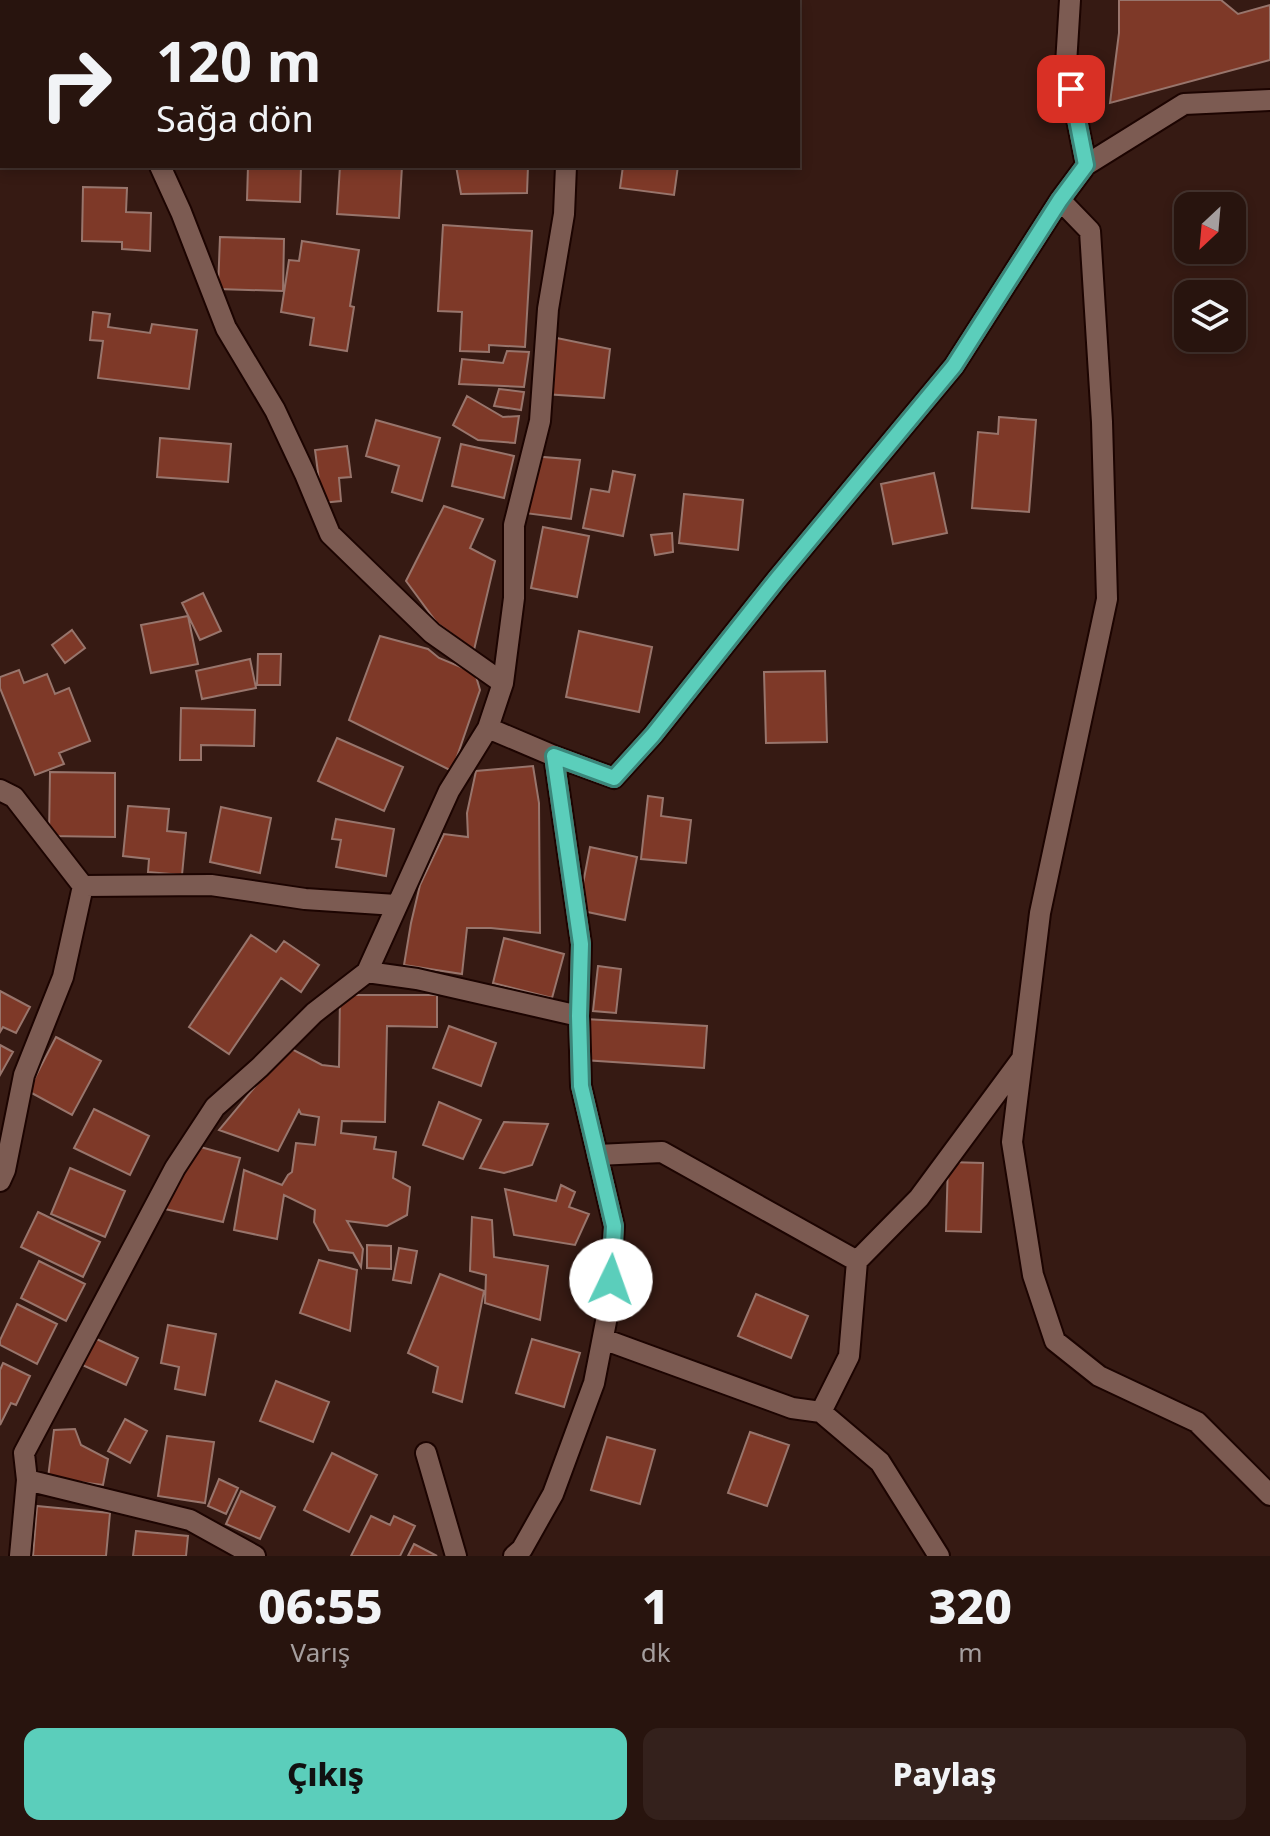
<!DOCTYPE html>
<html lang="tr">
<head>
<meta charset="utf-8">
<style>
	:root { --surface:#28140e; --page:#34211c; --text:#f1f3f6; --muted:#a59e9e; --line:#44332e; --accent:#5bcebb }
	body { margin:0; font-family:"Noto Sans",sans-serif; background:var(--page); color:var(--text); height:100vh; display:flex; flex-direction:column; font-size:30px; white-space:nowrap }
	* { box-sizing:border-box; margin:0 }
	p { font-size:26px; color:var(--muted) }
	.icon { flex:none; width:44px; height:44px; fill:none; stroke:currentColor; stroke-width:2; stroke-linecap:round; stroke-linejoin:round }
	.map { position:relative; height:1556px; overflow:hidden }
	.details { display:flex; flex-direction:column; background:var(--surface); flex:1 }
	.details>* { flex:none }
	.guide { position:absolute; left:0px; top:0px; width:800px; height:168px; box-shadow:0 4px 12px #0003,0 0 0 2px var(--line); background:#28140e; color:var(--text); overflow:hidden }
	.needle { width:52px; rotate:206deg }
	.buttons { position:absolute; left:1174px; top:192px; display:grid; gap:16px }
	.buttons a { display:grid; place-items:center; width:72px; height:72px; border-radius:16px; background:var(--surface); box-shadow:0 4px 12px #0003,0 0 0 2px var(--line); font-size:40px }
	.pin { position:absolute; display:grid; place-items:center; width:68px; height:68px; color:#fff; margin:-34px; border-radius:16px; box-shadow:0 4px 12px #0006 }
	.me { position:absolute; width:88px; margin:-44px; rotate:3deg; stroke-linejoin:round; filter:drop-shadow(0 0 6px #0008) }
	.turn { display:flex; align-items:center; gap:28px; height:168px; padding:0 24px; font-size:36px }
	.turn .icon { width:104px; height:104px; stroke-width:2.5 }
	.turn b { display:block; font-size:56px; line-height:68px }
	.eta { display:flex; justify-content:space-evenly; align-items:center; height:136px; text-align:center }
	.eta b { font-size:48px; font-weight:800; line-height:56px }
	.primary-button { display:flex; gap:16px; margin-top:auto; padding:16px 24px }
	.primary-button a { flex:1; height:92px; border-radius:16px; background:var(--accent); color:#111; font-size:32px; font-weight:800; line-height:92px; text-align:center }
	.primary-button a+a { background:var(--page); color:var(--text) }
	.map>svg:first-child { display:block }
	.building { fill:#7e3928; stroke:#98756c; stroke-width:2 }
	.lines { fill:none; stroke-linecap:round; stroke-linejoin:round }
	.minor-casing { stroke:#1c0401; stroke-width:24 }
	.minor { stroke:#7c5b52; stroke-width:20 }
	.route-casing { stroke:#3b867a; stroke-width:20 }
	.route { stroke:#5bcebb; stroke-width:14 }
</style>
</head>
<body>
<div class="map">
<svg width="1270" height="1556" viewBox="0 0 1270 1556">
	<rect width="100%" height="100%" fill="#361a13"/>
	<!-- building -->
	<path class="building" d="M1119 0H1221L1238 14 1270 5V60L1110 103 1119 33Z
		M248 166H301L300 202 247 200Z
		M340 166H402L399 218 337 214Z
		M456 166H528L527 193 461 194Z
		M623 166H678L674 195 620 188Z
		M83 187 127 188 126 212 151 213 150 251 122 249V242L82 241Z
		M443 225 532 231 525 347 489 345V352L460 351 462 312 438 311Z
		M220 237 284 239 283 291 218 289Z
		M302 241 359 250 350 306 354 307 347 351 310 345 314 318 281 312 289 260 299 261Z
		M93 312 110 314 108 327 150 333 152 324 197 330 189 389 98 378 103 341 90 340Z
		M552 337 610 349 604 398 544 394Z
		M507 351 529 352 524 387 459 384 462 359 503 363Z
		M499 389 524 392 521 410 494 406Z
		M467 396 503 417 519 416 515 443 478 440 453 425Z
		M999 417 1036 420 1029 512 972 508 978 432 998 434Z
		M376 420 440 438 422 501 392 492 399 466 366 456Z
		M160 438 231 444 228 482 157 477Z
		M461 444 514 456 504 498 452 486Z
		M347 446 351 477 339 478 341 501 322 503 315 450Z
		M531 456 580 460 571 519 517 512Z
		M613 471 635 475 623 536 583 528 591 489 609 492Z
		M934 473 947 533 893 544 881 484Z
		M684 494 743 500 738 550 679 543Z
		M444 506 483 519 470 548 495 561 474 650 437 623 406 581Z
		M543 527 589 536 577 597 531 588Z
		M672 533 673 552 655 555 651 535Z
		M203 593 221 631 200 640 182 603Z
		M188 616 198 664 151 673 141 625Z
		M72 630 85 648 65 663 52 645Z
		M579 631 652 647 639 712 566 697Z
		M380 636 428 649 439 658 475 673 480 690 452 771 349 720Z
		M258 654H281L280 685H257Z
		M250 659 256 688 202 699 196 671Z
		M19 670 24 683 47 674 55 694 69 688 90 741 59 753 64 764 35 775 0 688V677Z
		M825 671 827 742 766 743 764 672Z
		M181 708 255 710 254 746 201 745V760H180Z
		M337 738 403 767 384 811 318 781Z
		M533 766 539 803 540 933 491 928H467L462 974 404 965 411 923 420 885 444 834 468 837 467 813 476 771Z
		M50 772 115 773V837L49 836Z
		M648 796 663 798 661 816 691 820 686 863 641 859Z
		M128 806 169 809 167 831 186 833 182 875 148 872 149 859 123 856Z
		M221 807 271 818 260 873 210 862Z
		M336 819 394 829 386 876 336 867 341 840 332 839Z
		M590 847 637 857 625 920 578 910Z
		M251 935 276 952 284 941 319 965 301 992 281 978 229 1054 189 1027Z
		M504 938 564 954 552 998 493 983Z
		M598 966 621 969 616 1013 593 1011Z
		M0 991 30 1007 16 1033 3 1027 0 1032Z
		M340 995H437V1027L387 1026 385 1122 342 1121 341 1133 376 1137 374 1149 396 1152 393 1178 410 1187 407 1215 387 1226 347 1221 363 1249 361 1267 353 1253 329 1250 314 1222 315 1210 284 1195 277 1239 234 1230 244 1170 282 1185 288 1175 292 1172 296 1143 315 1145 319 1117 301 1114 299 1110 278 1151 219 1130 288 1047 322 1065 339 1067Z
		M585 1019 707 1026 704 1068 583 1060Z
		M449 1026 496 1043 481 1086 433 1068Z
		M56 1037 101 1061 72 1115 28 1091Z
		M0 1045 13 1052 0 1075Z
		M439 1102 481 1120 463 1159 423 1145Z
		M94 1109 149 1136 130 1175 74 1148Z
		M504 1122 548 1124 532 1165 504 1173 480 1168Z
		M197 1146 240 1158 223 1222 165 1209Z
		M948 1162 983 1163 981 1232 946 1231Z
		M70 1168 125 1191 105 1237 51 1214Z
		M561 1185 575 1192 569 1207 589 1214 575 1245 514 1235 505 1189 556 1201Z
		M38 1212 100 1242 83 1277 21 1247Z
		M472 1217 492 1220 494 1257 548 1266 540 1320 485 1303 486 1275 470 1271Z
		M367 1245 391 1246V1269L367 1268Z
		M399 1248 417 1251 411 1283 393 1280Z
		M319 1260 357 1270 350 1331 300 1313Z
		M39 1261 85 1284 66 1321 21 1298Z
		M440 1274 484 1291 462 1402 433 1392 438 1367 408 1353Z
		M756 1294 808 1316 791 1358 738 1336Z
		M17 1304 57 1324 37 1364 0 1345V1340Z
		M168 1325 216 1334 205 1395 175 1389 179 1367 161 1363Z
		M90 1336 138 1358 126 1385 78 1363Z
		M532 1339 580 1353 564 1407 516 1393Z
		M3 1363 30 1376 16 1405 11 1403 0 1425V1370Z
		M276 1381 329 1402 313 1442 260 1421Z
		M125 1419 147 1431 130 1463 108 1451Z
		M75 1429 81 1445 108 1459 103 1485 48 1478 54 1430Z
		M750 1432 789 1445 767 1506 728 1493Z
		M167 1436 214 1442 205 1503 158 1496Z
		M607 1437 655 1450 640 1504 591 1490Z
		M332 1453 377 1475 349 1532 304 1510Z
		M219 1479 238 1488 226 1514 208 1506Z
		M241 1491 275 1507 260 1539 226 1524Z
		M37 1506 110 1513 106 1556H33Z
		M371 1516 390 1525 394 1516 415 1526 400 1556H351Z
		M136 1531 188 1536 186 1556H133Z
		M414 1544 437 1556H408Z"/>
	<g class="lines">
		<defs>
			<path id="minor" d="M26 0 27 2
				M1070 0 1066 64 1086 165
				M5 2 7 0
				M573 2V0
				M160 166 181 212 226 328 275 410 305 474 330 534 432 633 503 683
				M1060 200 1090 231 1102 422 1107 599 1040 913 1012 1142 1033 1275 1055 1341 1099 1376 1197 1422 1270 1495
				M488 728 554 756 614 778 653 735 777 579 954 366 1060 200 1086 165 1184 104 1270 100
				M0 790 14 797 83 886 211 885 305 899 396 905
				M367 972 417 979 579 1016
				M597 1155 662 1152 857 1261 849 1356 821 1412
				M0 1181 5 1170 24 1075 63 977 83 886
				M857 1261 919 1198 1021 1060
				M603 1339 792 1408 821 1412 880 1462 939 1556
				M426 1453 456 1556
				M27 1480 190 1520 255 1556
				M20 1556 27 1480 24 1453 175 1168 215 1107 260 1067 314 1013 367 972 449 791 488 728 503 683 514 598V525L540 421 548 309 564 214 566 166
				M514 1556 522 1549 553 1494 594 1383 609 1306 614 1226 581 1086 579 1016 581 944 554 756"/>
		</defs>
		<!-- minor casing -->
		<use href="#minor" class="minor-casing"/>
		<!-- minor -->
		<use href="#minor" class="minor"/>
	</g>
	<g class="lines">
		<defs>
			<path id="route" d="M611 1280 614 1226 581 1086 579 1016 581 944 554 756 614 778 653 735 777 579 954 366 1060 200 1086 165 1071 89"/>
		</defs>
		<!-- route casing -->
		<use href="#route" class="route-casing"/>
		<!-- route -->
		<use href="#route" class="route"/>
	</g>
</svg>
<div class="buttons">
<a><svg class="needle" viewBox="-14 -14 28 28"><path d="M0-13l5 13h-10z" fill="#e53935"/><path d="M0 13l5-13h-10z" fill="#a59e9e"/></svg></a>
<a><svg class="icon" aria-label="layers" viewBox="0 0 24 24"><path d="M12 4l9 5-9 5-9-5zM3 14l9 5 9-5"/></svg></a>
</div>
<div class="pin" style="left:1071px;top:89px;background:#d93025"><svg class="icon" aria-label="arrive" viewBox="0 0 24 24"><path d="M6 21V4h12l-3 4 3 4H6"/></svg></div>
<svg class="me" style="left:611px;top:1280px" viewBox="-20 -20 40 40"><circle r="19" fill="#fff"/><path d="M0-13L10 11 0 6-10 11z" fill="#5bcebb"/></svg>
<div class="guide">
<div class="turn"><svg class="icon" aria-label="right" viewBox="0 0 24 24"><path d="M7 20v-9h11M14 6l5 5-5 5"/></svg><div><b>120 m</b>Sağa dön</div></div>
</div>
</div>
<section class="details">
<div class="eta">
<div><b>06:55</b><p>Varış</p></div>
<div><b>1</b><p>dk</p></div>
<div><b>320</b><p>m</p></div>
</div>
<div class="primary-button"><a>Çıkış</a><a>Paylaş</a></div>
</section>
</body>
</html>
